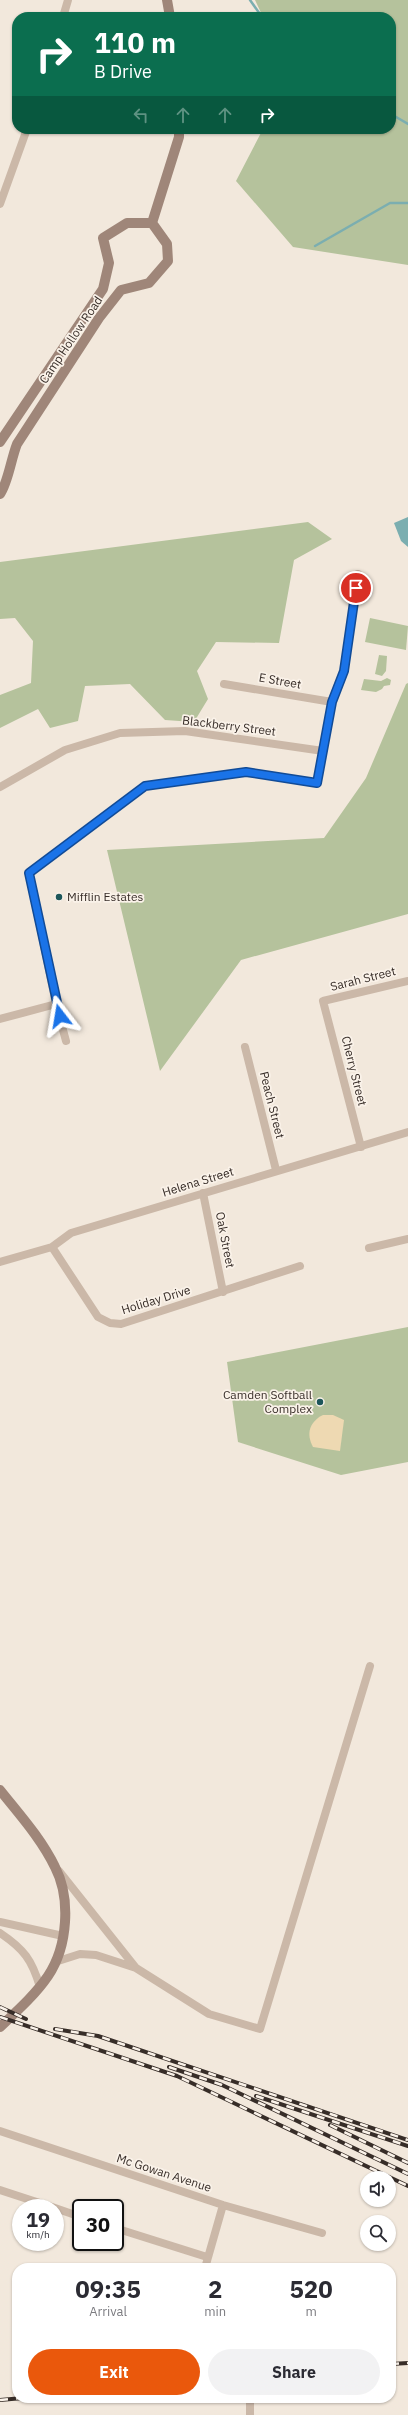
<!DOCTYPE html>
<html lang="en">
<head>
<meta charset="utf-8">
<style>
	:root { --surface:#fff; --page:#f2f2f3; --text:#2b2b33; --muted:#7c7c81; --accent:#ea580c }
	body { margin:0; font-family:"IBM Plex Sans",sans-serif; background:var(--page); color:var(--text); height:100vh; display:flex; flex-direction:column; font-size:15px; white-space:nowrap }
	* { box-sizing:border-box; margin:0 }
	p { font-size:13px; color:var(--muted) }
	.icon { flex:none; width:22px; height:22px; fill:none; stroke:currentColor; stroke-width:2; stroke-linecap:round; stroke-linejoin:round }
	.map { position:relative; flex:1; overflow:hidden }
	.drawer { position:absolute; left:12px; top:2263px; width:384px; height:140px; display:flex; flex-direction:column; background:var(--surface); border-radius:16px; box-shadow:0 1px 3px #0004 }
	.drawer>* { flex:none }
	.hud { position:absolute; left:12px; top:12px; width:384px; height:122px; border-radius:16px; box-shadow:0 1px 3px #0004; background:#0b6e4f; color:#fff; overflow:hidden }
	.tools { position:absolute; left:360px; top:2171px; display:grid; gap:8px }
	.tools a { display:grid; place-items:center; width:36px; height:36px; border-radius:50%; background:var(--surface); box-shadow:0 1px 3px #0004; font-size:20px }
	.speed { position:absolute; left:12px; top:2199px; display:flex; gap:8px; font-size:20px; font-weight:700; text-align:center }
	.speed>* { display:grid; place-content:center; width:52px; height:52px; border-radius:50%; background:var(--surface); box-shadow:0 1px 3px #0004; line-height:1 }
	.speed small { font-size:10px; font-weight:400 }
	.speed .limit { border:2px solid #111; border-radius:6px; background:#fff; color:#111 }
	.pin { position:absolute; display:grid; place-items:center; width:34px; height:34px; color:#fff; margin:-17px; border:2px solid #fff; border-radius:50%; box-shadow:0 1px 4px #0007 }
	.me { position:absolute; width:44px; margin:-22px; rotate:346deg; stroke-linejoin:round; filter:drop-shadow(0 0 3px #0008) }
	.turn { display:flex; align-items:center; gap:14px; height:84px; padding:0 16px; font-size:18px }
	.turn .icon { width:52px; height:52px; stroke-width:2.5 }
	.turn b { display:block; font-size:28px; line-height:34px }
	.lanes { display:flex; align-items:center; height:38px; padding:0 16px; background:#0003; justify-content:center; gap:20px; direction:ltr }
	.lanes .off { opacity:.35 }
	.eta { display:flex; justify-content:space-evenly; align-items:center; height:68px; text-align:center }
	.eta b { font-size:24px; font-weight:800; line-height:28px }
	.cta { display:flex; gap:8px; margin-top:auto; padding:8px 16px }
	.cta a { flex:1; height:46px; border-radius:24px; background:var(--accent); color:#fff; font-size:16px; font-weight:800; line-height:46px; text-align:center }
	.cta a+a { background:var(--page); color:var(--text) }
	.map>svg:first-child { display:block }
	.green { fill:#b5c29c }
	.sand { fill:#eed9b2 }
	.water { fill:#7baeb0 }
	.lines { fill:none; stroke-linecap:round; stroke-linejoin:round }
	.stream { stroke:#7baeb0; stroke-width:2.5 }
	.street { stroke:#cbb8a8; stroke-width:8 }
	.secondary { stroke:#9f8679; stroke-width:10 }
	.rail-casing { stroke:#372d28; stroke-width:4 }
	.rail { stroke:#faf2e9; stroke-width:2.5; stroke-dasharray:8; stroke-linecap:butt }
	.route-casing { stroke:#114b97; stroke-width:10 }
	.route { stroke:#1a73e8; stroke-width:7 }
	.poi-dot { fill:#1d565a; stroke:#faf2e9; stroke-width:1.5 }
	.labels { text-anchor:middle; stroke-width:3.5; stroke-linejoin:round; paint-order:stroke }
	.street-label { font-size:12px; fill:#372d28; stroke:#faf2e9 }
	.poi-label { font-size:12px; fill:#372d28; stroke:#faf2e9; text-anchor:start }
</style>
</head>
<body>
<div class="map">
<svg width="408" height="2415" viewBox="0 0 408 2415">
	<rect width="100%" height="100%" fill="#f2e8dc"/>
	<!-- green -->
	<path class="green" d="M255 0H408V265L293 247 236 181 263 129H391V17H263Z
		M308 522 332 539 294 560 279 643 216 642 197 671 208 699 194 722 165 720 130 684 85 686 78 721 50 728 38 709 0 728V695L31 683 33 641 15 618 0 619V562Z
		M370 618 408 626 406 650 365 642Z
		M379 655 387 656 386 671 382 676 375 674Z
		M387 678 391 680 390 685 384 686 382 689 376 692 361 690 364 679 381 681Z
		M408 683V914L241 960 160 1071 107 850 324 838 366 778 406 684Z
		M408 1327V1462L341 1475 238 1442 227 1362Z"/>
	<!-- sand -->
	<path class="sand" d="M323 1415H333L344 1420 340 1451 313 1447C306 1434 309 1422 323 1415Z"/>
	<!-- water -->
	<path class="water" d="M408 517V547L401 541 394 523Z"/>
	<g class="lines">
		<!-- stream -->
		<path class="stream" d="M250 0 262 17
			M391 114 408 124
			M315 246 390 203H408"/>
		<!-- street -->
		<path class="street" d="M63 17 68 0
			M0 204 27 129
			M224 684 332 702
			M0 787 65 750 120 733 185 731 323 751
			M0 1019 56 1004
			M66 1041 56 1004 29 873 145 786 246 772 317 783 332 702 344 671 358 574
			M245 1047 276 1170
			M361 1147 323 1001 408 981
			M203 1193 223 1292
			M52 1247 98 1317 110 1323 121 1324 300 1266
			M369 1248 408 1239
			M0 1262 52 1247 71 1233 408 1132
			M59 1871 136 1968 209 2014 260 2029 370 1666
			M0 1922 63 1936
			M0 1933C24 1949 32 1960 40 1987
			M55 1962 80 1954 96 1955 136 1968
			M0 2131 223 2205 322 2233
			M0 2190 55 2208
			M55 2208 81 2217
			M115 2228 207 2257
			M205 2268 223 2205
			M250 2398V2415"/>
		<!-- secondary -->
		<path class="secondary" d="M167 0 170 17
			M152 223 179 137V129
			M0 442 103 289 109 263 103 238 127 223H152L167 244 168 261 149 283 121 290 99 318 17 444C11 459 8 483 0 494
			M0 1790C19 1814 41 1838 55 1867 71 1898 68 1946 48 1976 35 1995 17 2011 0 2027"/>
		<defs>
			<path id="rail" d="M0 2007 26 2019
				M0 2017 177 2076 408 2186
				M55 2029 98 2036 408 2140
				M169 2067 222 2085 408 2174
				M256 2096 408 2146
				M330 2125 408 2163
				M391 2364 408 2363
				M0 2400 23 2398"/>
		</defs>
		<!-- rail casing -->
		<use href="#rail" class="rail-casing"/>
		<!-- rail -->
		<use href="#rail" class="rail"/>
	</g>
	<g class="lines">
		<defs>
			<path id="route" d="M60 1016 29 873 145 786 246 772 317 783 332 702 344 671 356 588"/>
		</defs>
		<!-- route casing -->
		<use href="#route" class="route-casing"/>
		<!-- route -->
		<use href="#route" class="route"/>
	</g>
	<!-- markers -->
	<g class="poi-dot">
		<circle cx="59" cy="897" r="4"/>
		<circle cx="320" cy="1402" r="4"/>
	</g>
	<g class="labels">
		<!-- street labels -->
		<g class="street-label">
			<text transform="translate(71 340) rotate(-56)" y="4">Camp Hollow Road</text>
			<text transform="translate(280 681) rotate(10)" y="4">E Street</text>
			<text transform="translate(229 726) rotate(7)" y="4">Blackberry Street</text>
			<text transform="translate(363 979) rotate(-14)" y="4">Sarah Street</text>
			<text transform="translate(354 1071) rotate(76)" y="4">Cherry Street</text>
			<text transform="translate(272 1105) rotate(76)" y="4">Peach Street</text>
			<text transform="translate(198 1182) rotate(-17)" y="4">Helena Street</text>
			<text transform="translate(225 1240) rotate(79)" y="4">Oak Street</text>
			<text transform="translate(156 1300) rotate(-17)" y="4">Holiday Drive</text>
			<text transform="translate(164 2173) rotate(18)" y="4">Mc Gowan Avenue</text>
		</g>
		<!-- poi labels -->
		<g class="poi-label">
			<text x="67" y="901">Mifflin Estates</text>
			<text x="312" y="1399" text-anchor="end">Camden Softball<tspan x="312" dy="14">Complex</tspan></text>
		</g>
	</g>
</svg>
<div class="tools">
<a><svg class="icon" aria-label="sound" viewBox="0 0 24 24"><path d="M4 9h4l5-4v14l-5-4H4zM17 9q2 3 0 6"/></svg></a>
<a><svg class="icon" aria-label="search" viewBox="0 0 24 24"><circle cx="10" cy="10" r="6"/><path d="M15 15l6 6"/></svg></a>
</div>
<div class="speed"><div>19<small>km/h</small></div><div class="limit">30</div></div>
<div class="pin" style="left:356px;top:588px;background:#d93025"><svg class="icon" aria-label="arrive" viewBox="0 0 24 24"><path d="M6 21V4h12l-3 4 3 4H6"/></svg></div>
<svg class="me" style="left:60px;top:1016px" viewBox="-20 -20 40 40"><path d="M0-17L14 15 0 8-14 15z" fill="#1a73e8" stroke="#fff" stroke-width="4"/></svg>
<div class="hud">
<div class="turn"><svg class="icon" aria-label="right" viewBox="0 0 24 24"><path d="M7 20v-9h11M14 6l5 5-5 5"/></svg><div><b>110 m</b>B Drive</div></div>
<div class="lanes"><svg class="icon off" aria-label="left" viewBox="0 0 24 24"><path d="M17 20v-9H6M10 6l-5 5 5 5"/></svg><svg class="icon off" aria-label="ahead" viewBox="0 0 24 24"><path d="M12 20V5M6 11l6-6 6 6"/></svg><svg class="icon off" aria-label="ahead" viewBox="0 0 24 24"><path d="M12 20V5M6 11l6-6 6 6"/></svg><svg class="icon" aria-label="right" viewBox="0 0 24 24"><path d="M7 20v-9h11M14 6l5 5-5 5"/></svg></div>
</div>
<section class="drawer">
<div class="eta">
<div><b>09:35</b><p>Arrival</p></div>
<div><b>2</b><p>min</p></div>
<div><b>520</b><p>m</p></div>
</div>
<div class="cta"><a>Exit</a><a>Share</a></div>
</section>
</div>
</body>
</html>
